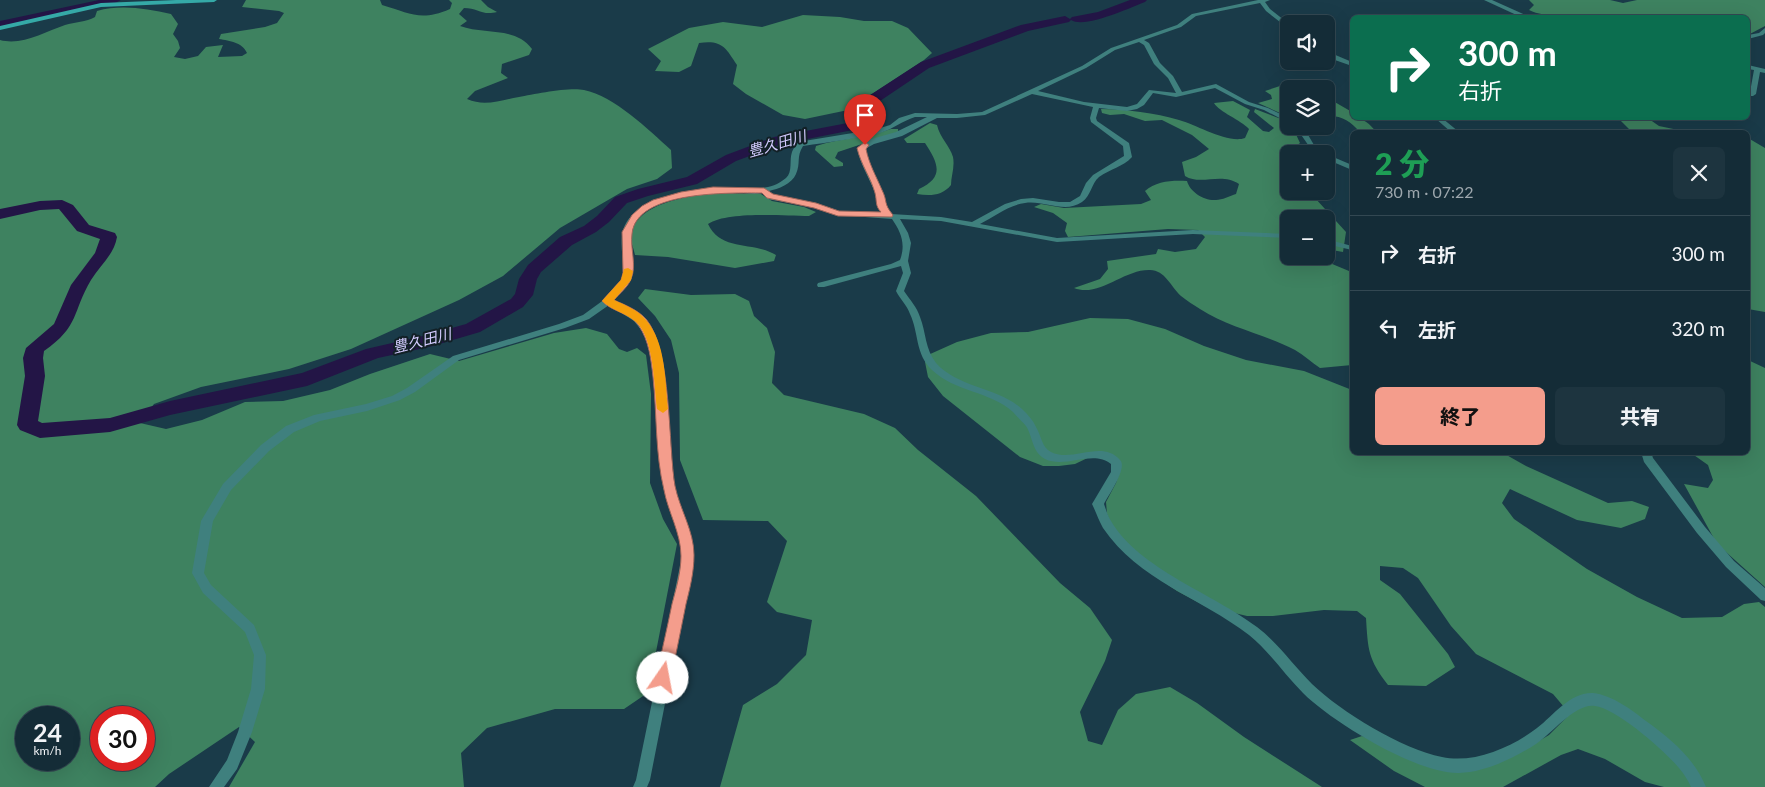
<!DOCTYPE html>
<html lang="ja">
<head>
<meta charset="utf-8">
<style>
	:root { --surface:#142c37; --page:#1d343f; --text:#f1f3f6; --muted:#9da7ad; --line:#334852; --accent:#f49d8c }
	body { margin:0; font-family:Lato,"Noto Sans JP",sans-serif; background:var(--page); color:var(--text); height:100vh; display:flex; flex-direction:column; font-size:19px; white-space:nowrap }
	* { box-sizing:border-box; margin:0 }
	p { font-size:16px; color:var(--muted) }
	.icon { flex:none; width:28px; height:28px; fill:none; stroke:currentColor; stroke-width:2; stroke-linecap:round; stroke-linejoin:round }
	.map { position:relative; flex:1; overflow:hidden }
	.panel { position:absolute; left:1350px; top:130px; width:400px; height:325px; display:flex; flex-direction:column; background:var(--surface); border-radius:8px; box-shadow:0 5px 20px #0002,0 0 0 1px var(--line) }
	.panel>* { flex:none }
	.hud { position:absolute; left:1350px; top:15px; width:400px; height:105px; border-radius:8px; box-shadow:0 5px 20px #0002,0 0 0 1px var(--line); background:#0b6e4f; color:#fff; overflow:hidden }
	.controls { position:absolute; left:1280px; top:15px; display:grid; gap:10px }
	.controls a { display:grid; place-items:center; width:55px; height:55px; border-radius:8px; background:var(--surface); box-shadow:0 5px 20px #0002,0 0 0 1px var(--line); font-size:25px }
	.speed { position:absolute; left:15px; top:706px; display:flex; gap:10px; font-size:25px; font-weight:700; text-align:center }
	.speed>* { display:grid; place-content:center; width:65px; height:65px; border-radius:50%; background:var(--surface); box-shadow:0 5px 20px #0002,0 0 0 1px var(--line); line-height:1 }
	.speed small { font-size:12px; font-weight:400 }
	.speed .limit { border:8px solid #d22; background:#fff; color:#111 }
	.pin { position:absolute; display:grid; place-items:center; width:42px; height:42px; color:#fff; margin:-51px -21px; border-radius:50% 50% 50% 0; rotate:-45deg; box-shadow:0 0 5px #0007 }
	.pin .icon { rotate:45deg }
	.me { position:absolute; width:55px; margin:-28px; rotate:12deg; stroke-linejoin:round; filter:drop-shadow(0 0 4px #0008) }
	.turn { display:flex; align-items:center; gap:18px; height:105px; padding:0 25px; font-size:22px }
	.turn .icon { width:65px; height:65px; stroke-width:2.5 }
	.turn b { display:block; font-size:35px; line-height:42px }
	.round { display:grid; place-items:center; flex:none; width:52px; height:52px; border-radius:8px; background:var(--page) }
	.summary { display:flex; align-items:center; justify-content:space-between; height:85px; padding:0 25px }
	h1 { font-size:30px; font-weight:800; line-height:38px; color:#1e9e55 }
	.primary-button { display:flex; gap:10px; margin-top:auto; padding:10px 25px }
	.primary-button a { flex:1; height:58px; border-radius:8px; background:var(--accent); color:#111; font-size:20px; font-weight:800; line-height:58px; text-align:center }
	.primary-button a+a { background:var(--page); color:var(--text) }
	ul { padding:0; list-style:none }
	li { display:flex; align-items:center; gap:15px; height:75px; padding:0 25px; border-top:1px solid var(--line) }
	li div { flex:1 }
	li b { display:block; font-size:19px }
	li em { font-style:normal }
	.map>svg:first-child { display:block }
	.forest { fill:#3e8260; fill-rule:evenodd }
	.lines { fill:none; stroke-linecap:round; stroke-linejoin:round }
	.river { fill:#231546; fill-rule:evenodd }
	.minor { fill:#3f807e; fill-rule:evenodd }
	.secondary { fill:#35a9a7; fill-rule:evenodd }
	.route { fill:#f49d8c; stroke:#9f665b }
	.slow { fill:#f59e0b }
	.labels { text-anchor:middle; stroke-width:4; stroke-linejoin:round; paint-order:stroke }
	.water-label { font-size:15px; font-style:italic; fill:#d1c9fc; stroke:#122026 }
</style>
</head>
<body>
<div class="map">
<svg width="1765" height="787" viewBox="0 0 1765 787">
	<rect width="100%" height="100%" fill="#1a3b49"/>
	<!-- forest -->
	<path class="forest" d="M246 0H380L382 5C410 13 420 22 450 9L452 3 449 0H481L488 7 497 12C482 16 478 8 464 8L459 14 467 21 460 26C484 35 515 26 532 49L529 55 502 64 501 73 508 78 475 91 467 99C485 107 500 100 519 97 535 94 569 87 584 90 614 96 649 130 671 150L672 168 657 179 627 189 560 228 503 276 459 300 351 349 289 369 201 387 154 404 140 423 166 429 202 420 245 402 283 401 330 390 370 374 430 354 459 361 554 333 586 328 607 334 619 349 627 352 637 348 646 355 651 394 650 483 663 519 677 544 703 520 680 460 679 373 671 340 655 316 638 298 645 289 691 295 735 294 749 301 754 316 767 328 775 352 772 383 784 395 864 414 895 428 918 450 976 496 1060 583 1090 608 1112 640 1105 661 1080 712 1088 741 1102 745 1118 710 1136 694 1170 687 1197 703 1244 737 1322 787H720L743 705 777 684 806 655 812 620 777 612 767 602 787 541 768 521 703 520 677 544 655 657 646 694 624 709H555L487 728 461 753 464 787H229L255 742 239 727 169 774 155 787H0V40C22 46 44 32 65 25 75 22 86 22 95 17L97 11C122 4 147 9 171 14L178 24 173 34 178 41 180 48 174 57 185 59 198 56 206 47 223 45 218 57 242 56 247 53C242 42 230 41 219 39L221 34 265 27 277 23 284 13 279 11 242 7ZM26 718H69V760H26ZM101 718H144V760H101Z
		M1529 0H1610L1623 3 1637 0H1765V26L1748 35V18L1556 17C1547 14 1538 15 1529 10L1534 5Z
		M803 15 840 17 864 21H892L908 28 932 53 924 60 869 96 853 109 805 119 783 115 746 94 733 84 737 65C725 47 722 40 699 43L691 66 679 72 655 71 661 61 648 49 689 28 723 22 762 27Z
		M1283 85 1302 89H1289V103L1280 113 1258 103 1272 99 1271 95 1265 91Z
		M1326 97 1352 112V118C1364 118 1370 124 1376 132H1360C1350 121 1342 115 1326 116Z
		M1233 101 1250 110 1247 117 1263 131 1269 132 1274 128 1254 112 1255 109 1281 119 1293 128 1300 143 1295 147V154H1289V191H1318L1315 198 1346 232 1343 252 1326 249V219H1289V243L1282 246 1289 248V256H1313L1349 271 1352 274V365L1320 368C1312 363 1304 355 1295 350 1265 334 1229 328 1200 309 1194 305 1187 301 1181 296 1171 287 1165 270 1150 270 1124 269 1099 298 1074 288L1100 279 1108 269 1107 261 1156 254 1158 249 1175 252 1196 249 1205 237 1198 230 1168 229 1068 237 1065 231 1067 223 1053 213 1034 207 1041 204 1064 208 1141 204 1151 200 1145 191C1156 181 1173 180 1187 181 1190 192 1204 201 1216 200 1222 200 1230 196 1236 194L1239 184C1221 172 1201 186 1185 176L1182 162 1196 157 1209 149 1192 135 1162 120 1145 121 1124 114 1110 115 1102 113 1101 109C1126 109 1155 113 1179 120 1197 125 1228 144 1245 138L1249 129C1241 120 1219 112 1214 103Z
		M1618 118H1651L1649 119 1659 126 1688 132H1632Z
		M930 123 937 125C940 138 950 146 953 157 955 167 951 176 951 185 942 196 930 196 917 194L919 189C945 177 938 163 925 143H907L904 139Z
		M891 129H898V132L838 152 835 158 843 163V166L834 167 815 150 816 146C841 138 865 138 891 129Z
		M1748 138 1765 148V312L1748 309Z
		M712 193 761 194 772 201 804 207 816 212 809 216C783 216 728 211 708 224 721 252 754 241 776 255L774 261 735 268 668 257 635 255C634 249 630 241 631 236 635 203 687 197 712 193Z
		M1090 318 1128 319 1165 329 1204 346 1246 360 1304 371 1352 390V452L1503 453 1526 466 1608 503 1632 501 1649 507 1645 519 1621 528 1577 520 1510 489 1502 503 1514 519 1587 569 1637 597 1682 618 1722 617 1744 604 1759 602 1765 607V787H1664L1645 782 1605 759 1578 749 1561 755 1503 787H1425L1394 771 1350 740 1362 736 1441 769 1515 755 1549 735 1570 714 1553 694 1476 654 1451 626 1418 578 1403 568 1380 566V580L1400 594 1448 654 1455 667 1426 686 1388 685C1368 659 1368 650 1366 618L1357 611 1324 610 1273 616H1247L1205 606 1177 591 1142 567 1116 534 1107 514 1106 502 1116 483 1121 467 1098 453 1075 464 1059 466H1043L1020 457 943 396 928 377 925 362 928 355 957 342 991 333 1028 332Z
		M1748 360 1765 368V587L1717 544 1684 484 1708 488 1713 480 1708 465 1691 453 1748 452Z"/>
	<g class="lines">
		<!-- river -->
		<path class="river" d="M99 0H121L115 3 0 29V21Z
			M1130 0H1147L1145 2C1129 8 1085 29 1071 20L1069 22 1028 31 929 68 874 105C868 112 870 121 863 128L782 144 736 161 697 184 648 196 627 203 609 222 596 232 572 245 541 272 537 279 533 295 523 307 480 332 429 347 378 358 307 386 170 415 110 432 40 438 20 430 17 425 25 376 23 358 26 348 54 324 71 285 95 253 100 239 77 231 59 209 40 210 0 219V209L40 201 62 200 73 205 89 225 115 233 117 237C114 255 100 265 91 280 72 312 80 326 44 351L43 358 45 376 38 421 42 423 110 418 170 401 302 373 366 349 427 335 466 324 511 299 515 294 519 279 528 265 560 237 584 226 597 216 615 197 638 189 687 177 726 155 774 137 853 122 856 109 864 99 921 62 1021 25 1065 16 1070 19 1072 17 1098 12Z"/>
		<!-- minor -->
		<path class="minor" d="M1258 0H1270L1265 2 1270 9 1289 24V29L1266 11 1260 3 1196 16 1181 27 1144 40 1149 43 1160 63 1173 76 1182 92 1216 84 1249 102 1268 108 1289 118V123L1264 110 1245 104 1215 88 1176 97 1153 93 1144 105 1137 109 1127 111 1099 108 1096 118 1097 121 1129 143 1132 157C1123 167 1110 169 1099 177 1091 184 1091 196 1082 202 1065 214 1044 200 1025 203 1009 205 994 217 980 224L1057 238 1193 230 1289 234V238L1193 234 1057 242 941 221 900 219 908 233 911 243 908 261 911 273 904 291C910 300 917 307 920 317 926 332 925 349 936 363 958 388 998 387 1022 409 1028 415 1033 420 1036 427 1041 435 1042 448 1051 452 1072 463 1102 439 1120 460 1128 468 1108 496 1104 504 1106 510 1108 516 1111 521 1139 569 1214 594 1257 627 1278 643 1293 665 1312 684 1341 712 1402 749 1442 757 1474 764 1512 747 1537 728 1554 715 1570 692 1593 693 1612 695 1632 710 1646 721 1671 739 1694 758 1706 787H1691C1688 780 1684 774 1679 768 1665 751 1616 708 1595 706 1575 703 1553 733 1536 744 1514 758 1486 772 1459 773 1417 774 1332 722 1303 693 1284 674 1269 651 1249 635 1201 598 1138 580 1103 528 1099 521 1096 512 1092 504L1111 472V464C1093 449 1066 469 1045 459 1032 452 1033 437 1026 426 1022 421 1017 417 1013 412 990 391 955 392 932 370 915 354 919 333 910 314 907 305 900 299 896 291L903 273 901 266 824 287H818L817 285 818 283 891 264 900 260C906 244 901 232 892 219L838 215 814 207 767 199 762 193C751 196 739 191 727 191 703 192 633 201 631 233 630 247 636 266 631 279 627 287 619 294 613 300 627 307 641 315 650 328 672 361 666 444 674 486 679 510 691 532 694 556L650 780 647 787H633L636 780 682 556 679 538 663 487 654 377 649 346 642 331 634 321 609 305 589 319 565 328 459 360 415 392 400 400 367 411 320 421 294 432 269 451 231 490 213 521 204 573 211 585 254 625 266 655 265 689 252 732 237 769 224 787H209L227 760 238 732 251 689 254 655 245 632 203 593 192 573 201 521 223 484 261 445 286 426 314 415 366 404 392 396 407 388 453 356 559 324 583 315 605 299 622 279 624 273C623 261 620 242 623 231 631 197 699 187 727 187 749 186 767 194 786 178 793 172 789 160 792 152 793 149 796 145 798 142L877 129 890 125 899 118 915 113 957 114 982 112 1082 66 1111 48 1177 25 1192 14ZM1139 42 1144 45 1154 64 1168 78 1176 93 1149 90 1137 104 1127 107 1084 102 1038 91 1086 68 1115 50ZM1032 94 1093 107 1090 118 1091 122 1123 146 1124 156 1093 175 1086 183 1080 196 1070 202H1059L1033 198 1021 199 1005 204 972 222 941 217 891 214C884 207 885 199 882 191 877 176 868 164 865 149L874 144 902 136 937 118H957L985 115ZM915 117H927L896 132 868 140 857 148C860 163 868 176 874 190 877 198 877 206 882 213L839 211 816 203 773 195 769 191C778 189 792 184 796 174 801 163 796 157 803 146 829 142 855 139 880 133 893 129 902 121 915 117Z
			M1484 0H1492L1532 18H1523Z
			M1765 28V33L1763 35 1748 39V35L1759 33Z
			M1326 51 1352 62V66L1332 59 1326 56Z
			M1748 65 1765 69V73L1760 72 1756 94 1753 96H1748V92H1750L1754 70 1748 69Z
			M1435 118H1442L1459 132H1451Z
			M1295 126H1302L1304 128 1314 145 1325 154H1316L1313 152Z
			M1326 154 1352 165V170L1326 159Z
			M1326 239 1352 246V250L1326 244Z
			M1641 452H1651L1653 458 1705 527 1734 561 1765 588V601L1761 600 1726 567 1697 533 1644 462Z"/>
		<!-- secondary -->
		<path class="secondary" d="M176 0H217L214 2 101 7 0 30V26L101 3Z"/>
	</g>
	<!-- route -->
	<path class="route" d="M865 142 869 145 866 149C869 164 876 176 882 190 888 202 883 203 893 215L892 217 838 216 814 208 767 198 762 193C731 193 636 190 632 234 630 248 637 266 631 279 628 287 619 294 614 300 625 305 638 310 646 319 672 350 668 445 675 486 680 510 694 531 694 555 694 572 690 588 686 604 681 629 676 654 671 678L669 683 663 685 658 683 656 678C661 654 667 629 672 604 676 589 681 572 681 556 681 533 668 512 664 490 655 453 657 414 653 377 651 359 649 341 639 326 631 313 612 312 602 301L621 280 623 273 622 232 632 215 642 206 653 200 681 192 713 187 764 188 773 194 816 203 839 211 881 212C875 206 877 201 875 193 871 178 861 165 857 148Z"/>
	<!-- slow -->
	<path class="slow" d="M628 268 633 271 631 280 614 300C625 305 638 310 646 320 666 343 665 380 668 409L663 413 657 409C654 385 654 338 636 322 626 313 611 310 602 301L621 280 624 269Z"/>
	<g class="labels">
		<!-- water labels -->
		<g class="water-label">
			<text transform="translate(777 144) rotate(-16)" y="5">豊久田川</text>
			<text transform="translate(422 341) rotate(-14)" y="5">豊久田川</text>
		</g>
	</g>
</svg>
<div class="controls">
<a><svg class="icon" aria-label="sound" viewBox="0 0 24 24"><path d="M4 9h4l5-4v14l-5-4H4zM17 9q2 3 0 6"/></svg></a>
<a><svg class="icon" aria-label="layers" viewBox="0 0 24 24"><path d="M12 4l9 5-9 5-9-5zM3 14l9 5 9-5"/></svg></a>
<a>+</a>
<a>−</a>
</div>
<div class="speed"><div>24<small>km/h</small></div><div class="limit">30</div></div>
<div class="pin" style="left:865px;top:145px;background:#d93025"><svg class="icon" aria-label="arrive" viewBox="0 0 24 24"><path d="M6 21V4h12l-3 4 3 4H6"/></svg></div>
<svg class="me" style="left:663px;top:678px" viewBox="-20 -20 40 40"><circle r="19" fill="#fff"/><path d="M0-13L10 11 0 6-10 11z" fill="#f49d8c"/></svg>
<div class="hud">
<div class="turn"><svg class="icon" aria-label="right" viewBox="0 0 24 24"><path d="M7 20v-9h11M14 6l5 5-5 5"/></svg><div><b>300 m</b>右折</div></div>
</div>
<section class="panel">
<div class="summary"><div><h1>2 分</h1><p>730 m · 07:22</p></div><a class="round"><svg class="icon" aria-label="close" viewBox="0 0 24 24"><path d="M6 6l12 12M18 6L6 18"/></svg></a></div>
<ul>
<li><svg class="icon" aria-label="right" viewBox="0 0 24 24"><path d="M7 20v-9h11M14 6l5 5-5 5"/></svg><div><b>右折</b></div><em>300 m</em></li>
<li><svg class="icon" aria-label="left" viewBox="0 0 24 24"><path d="M17 20v-9H6M10 6l-5 5 5 5"/></svg><div><b>左折</b></div><em>320 m</em></li>
</ul>
<div class="primary-button"><a>終了</a><a>共有</a></div>
</section>
</div>
</body>
</html>
